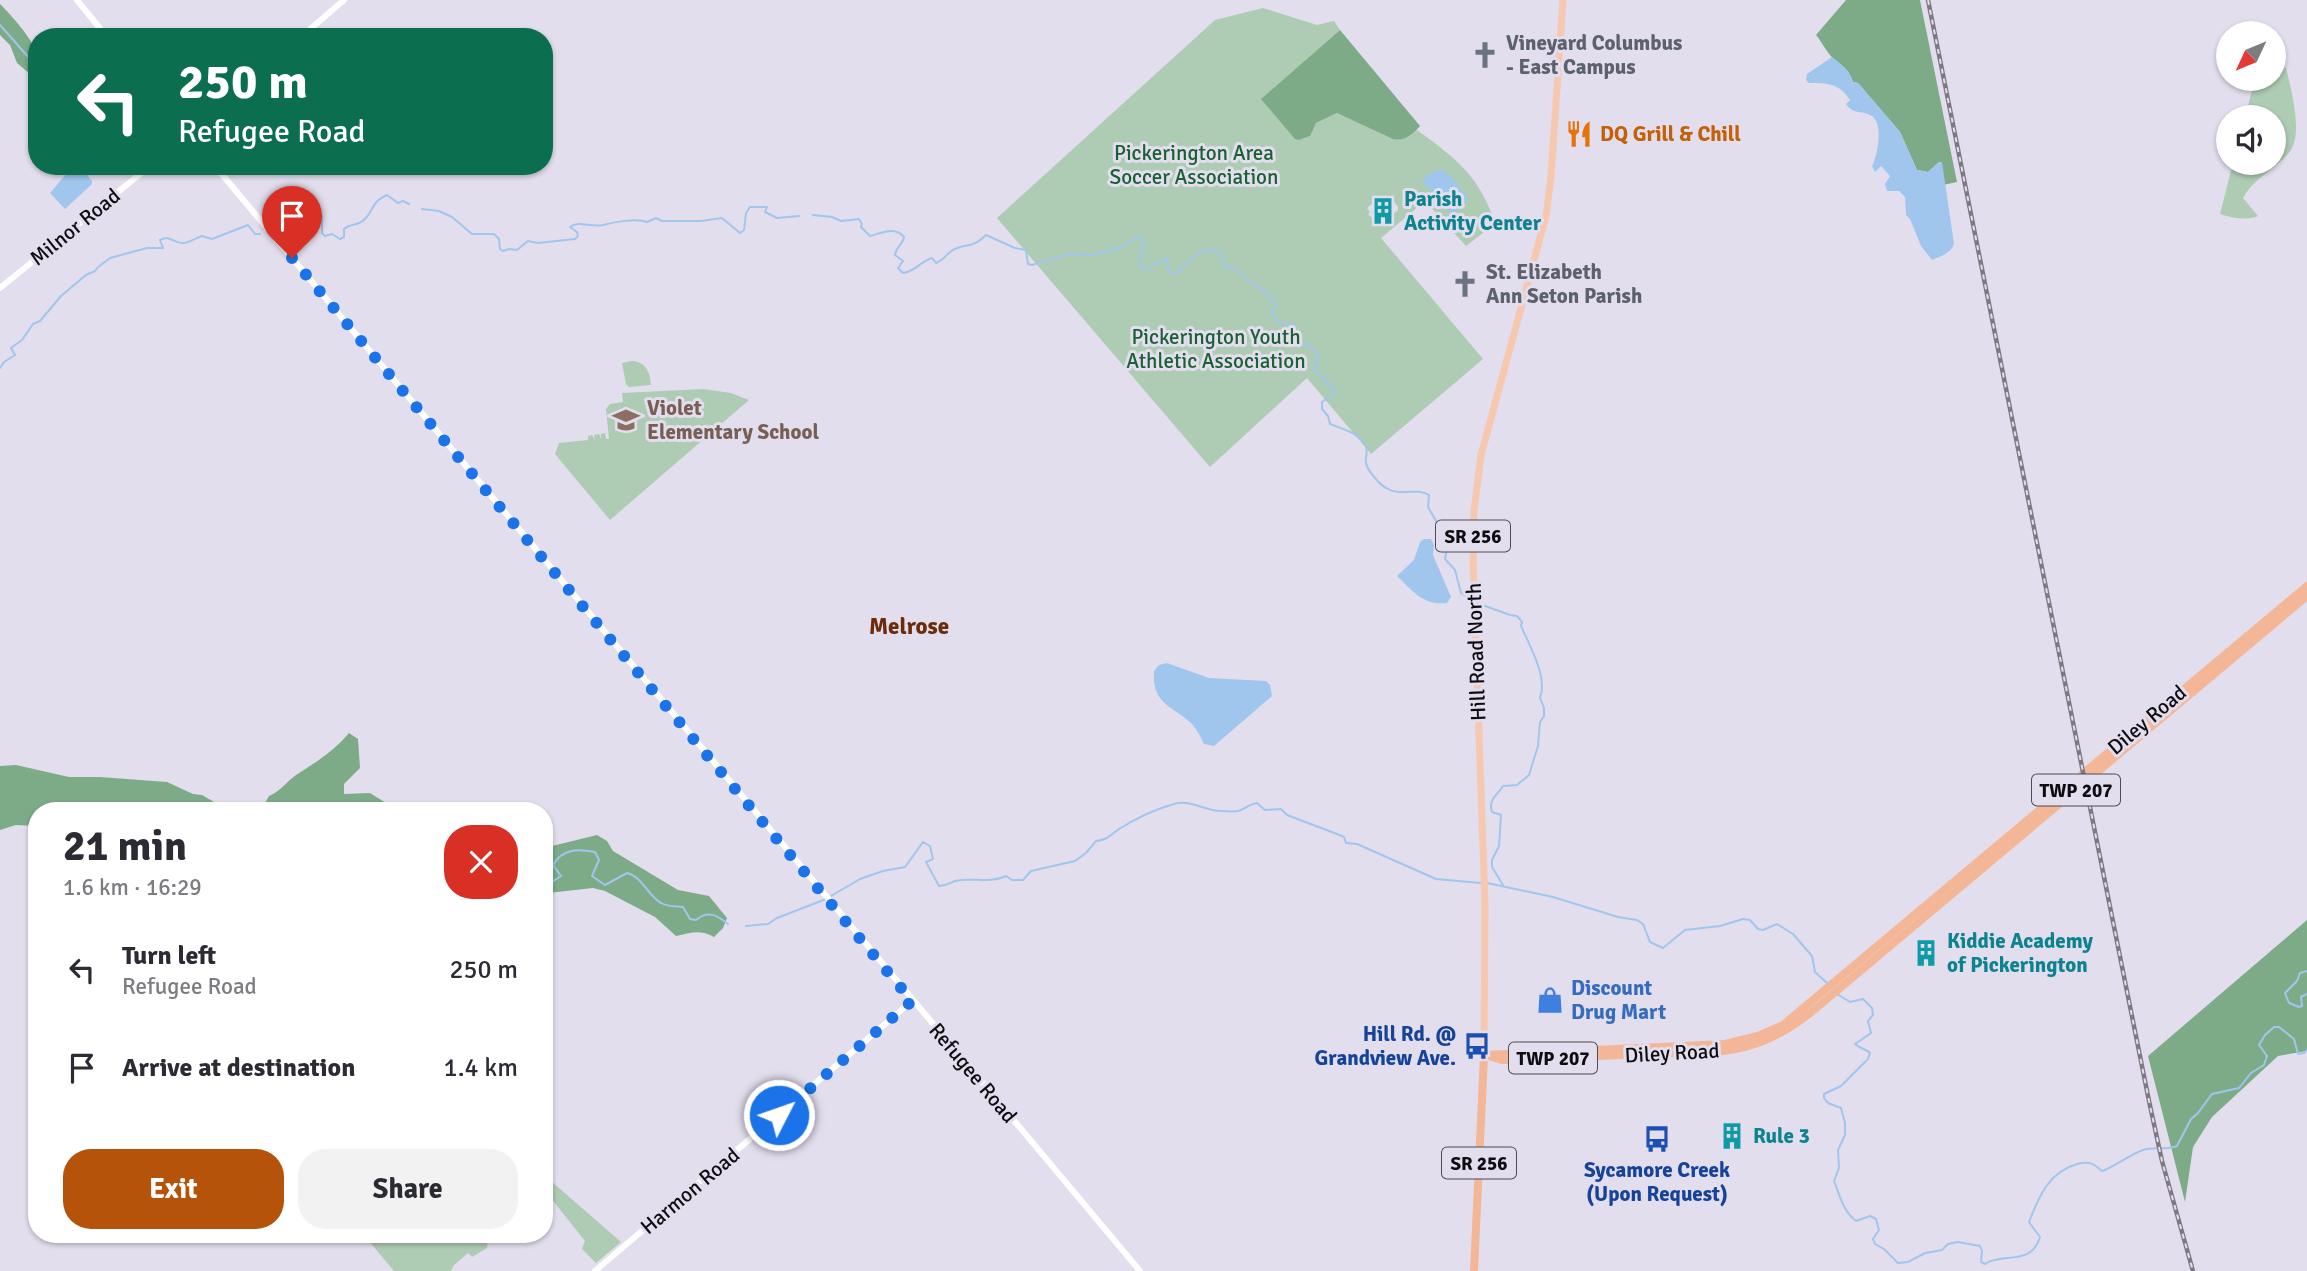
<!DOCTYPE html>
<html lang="en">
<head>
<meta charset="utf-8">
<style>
	:root { --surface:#fff; --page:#f2f2f3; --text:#2b2b33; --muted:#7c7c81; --accent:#b45309 }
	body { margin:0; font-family:Signika,sans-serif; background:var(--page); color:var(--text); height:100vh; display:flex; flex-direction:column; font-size:26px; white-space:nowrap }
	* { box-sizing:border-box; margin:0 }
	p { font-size:23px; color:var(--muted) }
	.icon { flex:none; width:38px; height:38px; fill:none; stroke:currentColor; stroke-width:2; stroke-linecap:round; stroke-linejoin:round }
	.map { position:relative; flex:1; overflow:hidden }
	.sheet { position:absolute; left:28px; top:802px; width:525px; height:441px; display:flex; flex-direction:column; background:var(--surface); border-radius:28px; box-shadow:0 2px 5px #0004 }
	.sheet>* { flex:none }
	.banner { position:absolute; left:28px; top:28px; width:525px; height:147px; border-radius:28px; box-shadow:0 2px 5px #0004; background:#0b6e4f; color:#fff; overflow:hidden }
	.needle { width:46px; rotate:226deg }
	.controls { position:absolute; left:2216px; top:21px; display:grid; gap:14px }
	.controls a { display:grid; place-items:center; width:70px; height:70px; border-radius:50%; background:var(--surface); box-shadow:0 2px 5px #0004; font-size:35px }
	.pin { position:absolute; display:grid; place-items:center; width:60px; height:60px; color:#fff; margin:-72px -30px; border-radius:50% 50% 50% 0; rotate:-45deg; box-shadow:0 0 7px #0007 }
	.pin .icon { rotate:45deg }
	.me { position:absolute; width:77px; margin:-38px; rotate:49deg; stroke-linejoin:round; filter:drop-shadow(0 0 5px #0008) }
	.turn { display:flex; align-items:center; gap:24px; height:147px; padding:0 35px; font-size:32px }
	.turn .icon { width:91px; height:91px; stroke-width:2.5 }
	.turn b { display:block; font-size:49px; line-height:60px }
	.round { display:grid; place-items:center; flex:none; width:74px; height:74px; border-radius:28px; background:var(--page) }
	.summary { display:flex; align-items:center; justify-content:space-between; height:119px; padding:0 35px }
	h1 { font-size:42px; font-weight:700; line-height:52px }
	.cta { display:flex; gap:14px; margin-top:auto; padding:14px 35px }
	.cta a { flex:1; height:80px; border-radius:28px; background:var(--accent); color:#fff; font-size:28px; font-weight:700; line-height:80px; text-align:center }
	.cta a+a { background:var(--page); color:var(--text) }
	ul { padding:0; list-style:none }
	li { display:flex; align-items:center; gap:21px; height:98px; padding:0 35px }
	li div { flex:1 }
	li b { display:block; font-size:26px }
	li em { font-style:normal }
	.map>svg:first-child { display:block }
	.green { fill:#aecbb4; fill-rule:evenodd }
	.forest { fill:#7dab88 }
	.water { fill:#a0c6ee }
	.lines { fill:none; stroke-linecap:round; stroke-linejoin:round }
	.stream { stroke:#a0c6ee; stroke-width:2 }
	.secondary { stroke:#fff; stroke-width:6 }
	.primary { stroke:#f6c8b0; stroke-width:7 }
	.trunk { stroke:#f3b696; stroke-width:8 }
	.rail-casing { stroke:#7c7983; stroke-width:4.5 }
	.rail { stroke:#e2deed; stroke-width:2; stroke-dasharray:5; stroke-linecap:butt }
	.route { stroke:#1a73e8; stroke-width:12; stroke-dasharray:0 21.6 }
	.labels { text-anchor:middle; stroke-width:6; stroke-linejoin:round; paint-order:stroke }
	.shield { fill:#e2deed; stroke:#4e4b53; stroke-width:2 }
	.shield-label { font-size:19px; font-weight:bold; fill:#0e0c11 }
	.worship-label { font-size:21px; font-weight:bold; fill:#5b616d; stroke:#e2deed; text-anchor:start }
	.food-label { font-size:21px; font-weight:bold; fill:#c56008; stroke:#e2deed; text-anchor:start }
	.park-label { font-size:21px; fill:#1a6034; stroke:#e2deed }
	.culture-label { font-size:21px; font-weight:bold; fill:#0d838f; stroke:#e2deed; text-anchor:start }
	.street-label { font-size:21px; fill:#0e0c11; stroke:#e2deed }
	.education-label { font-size:21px; font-weight:bold; fill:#785e54; stroke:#e2deed; text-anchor:start }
	.shop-label { font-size:21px; font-weight:bold; fill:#366cbe; stroke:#e2deed; text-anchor:start }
	.transit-label { font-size:21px; font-weight:bold; fill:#164399; stroke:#e2deed; text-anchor:end }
	.neighbourhood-label { font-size:23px; font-weight:bold; fill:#6b2b0c; stroke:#e2deed }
</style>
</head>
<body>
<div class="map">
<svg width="2307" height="1271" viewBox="0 0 2307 1271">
	<rect width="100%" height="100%" fill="#e2deed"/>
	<!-- green -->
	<path class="green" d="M1263 8 1317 25 1334 21 1340 30 1262 99 1299 140 1309 136 1316 123 1337 113 1376 130 1386 136 1408 137 1417 130C1443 149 1469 167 1484 197 1489 206 1491 214 1497 222L1466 246 1425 201 1381 238 1483 359 1371 454 1307 378 1210 467 997 218 1215 20ZM1391 198 1398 207V210L1379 225 1368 214 1370 212 1367 208 1378 199 1384 203Z
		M2273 66 2286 68C2291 87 2300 125 2294 143 2291 154 2281 161 2273 168 2262 176 2249 186 2243 198L2258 216C2247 221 2232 218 2220 214L2233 163H2273V117H2245L2255 79H2273Z
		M632 361C646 362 650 372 651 385L629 387 626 384 622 363Z
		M703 389 731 393 749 400 610 520 555 454 559 443 588 440V436L592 435 595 440 594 435 599 434 601 439V434L605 433 606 439H609L606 409 610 404 623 402 622 393Z
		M544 1175 621 1242 596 1263 582 1249 585 1241 546 1192 548 1186Z
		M363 1234H470L476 1237 482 1234 488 1240 487 1248 472 1257 468 1253 453 1266 451 1271H394Z"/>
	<!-- forest -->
	<path class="forest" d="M1846 0H1920L1957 182 1943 185 1941 162H1939L1928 172 1917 170 1900 132 1858 83 1853 82C1849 67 1839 66 1830 55 1825 49 1821 41 1816 35Z
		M0 4C12 16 31 37 36 52 39 59 37 72 37 80L17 63 10 45 0 35Z
		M1340 30 1420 126C1412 135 1405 141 1393 139L1337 113 1316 123 1310 136 1299 140 1295 139 1261 99Z
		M349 733 358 739 360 768 344 784V794L370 793 386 803 409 802 452 809 451 810H374L365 805 347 806 343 810H261L269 796C281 791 286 782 296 775 315 763 334 751 349 733Z
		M16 765 69 777H100L167 782 193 794 202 795 214 802 220 810H37V826L16 825 0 830V766Z
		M597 835 607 841 613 851 678 890 709 896 727 918 723 928 714 937C700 929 690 933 676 936L655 917 605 891 593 888 548 893 544 897V848Z
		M2307 920V1051L2278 1056 2212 1117 2193 1147 2185 1202 2148 1056Z"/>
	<!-- water -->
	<path class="water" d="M1832 57C1842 65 1849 69 1853 82L1858 83 1900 132 1917 170 1928 172 1939 162H1942L1954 244C1951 253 1941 256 1932 260L1921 246 1910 219 1906 215 1905 197 1899 191H1887L1885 184 1890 176 1881 166 1875 172 1872 166C1877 157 1885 121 1870 115 1860 110 1854 115 1846 104L1850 100C1839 83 1827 83 1809 83L1806 80 1807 74Z
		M73 166H80L92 181V184L65 209 50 193Z
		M1443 170 1455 181 1468 198 1457 211 1451 213 1423 182 1425 177 1435 171Z
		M1424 539H1431L1434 545 1433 555 1451 597 1447 603C1423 606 1412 590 1397 576L1414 560 1420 542Z
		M1167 663 1209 678 1266 681 1270 685 1272 696 1214 746 1204 744C1201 737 1197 730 1192 724 1172 705 1152 705 1154 671L1159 665Z"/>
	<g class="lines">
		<!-- stream -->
		<path class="stream" d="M0 25 37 67
			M422 209 439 211 452 217 472 234H494L499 239 500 249 503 251 509 249 517 250 528 241 538 243 575 239 578 236 577 232 570 227C579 220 591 228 603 225 614 222 636 218 647 222L656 218 662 221H701L722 218 740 233 744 230 746 213 750 207H767L765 212 777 218 799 216
			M813 215 832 217 841 221 859 219 862 224 861 227 870 236C882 233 895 226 904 237 903 244 896 247 895 255L903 261 898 268 903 273C917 271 919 262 932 258L936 263C945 260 947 252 955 249 969 242 970 250 986 235L1015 248 1026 250 1028 264 1032 265 1069 254 1091 255 1124 247 1130 241 1139 237 1144 241 1139 265 1146 270 1164 259H1167L1168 269 1171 273H1176C1191 262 1198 244 1220 252L1225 266C1229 267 1234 267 1237 269 1240 271 1242 276 1245 278 1254 283 1272 296 1276 305L1272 310 1277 322 1294 325 1300 343C1313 346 1324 354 1314 369L1335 390 1334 393 1322 402V409L1328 416 1330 424C1340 428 1361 433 1366 447 1368 452 1365 458 1366 463 1367 470 1380 485 1386 488 1400 497 1416 487 1429 495L1428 507 1448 542 1445 559 1455 570 1461 593 1472 600
			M276 228 286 225 316 208 322 216V233L325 236 332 234 340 239 344 237V229C351 223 358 226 364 220 375 209 371 202 387 195L398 203 403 201 409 204
			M0 368 4 362 15 355 11 348 22 340 33 324 40 321 61 296 86 275 95 271 98 267 110 258 147 248H163L160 240C171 234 173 244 184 243 190 242 196 238 202 236L212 239 248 225 255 234H260
			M1477 603 1510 615 1517 616 1522 622 1521 626C1530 646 1548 678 1540 698L1544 708V716L1540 722 1538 746 1529 775 1517 785 1503 786C1497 796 1488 799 1492 812L1501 815 1499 846 1492 860V867L1503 885
			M1487 883 1553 897 1618 917 1637 920 1643 924 1650 942 1663 948 1685 930 1720 926 1743 919 1750 920 1758 929 1763 930 1777 924 1793 934 1812 956 1815 972 1828 984
			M544 887 561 876 553 865C563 848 578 849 595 852L599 860 592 876 605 885 627 873C642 876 648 896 661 903 668 907 676 906 683 907L690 919 696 920C708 910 717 915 728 924
			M831 896 860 879 883 871 905 867 923 842 930 846 933 859 926 862 939 886C946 886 949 883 955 881 972 877 989 884 1006 876L1012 880H1023L1031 871 1075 861 1086 853 1096 841C1108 840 1110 835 1119 829 1135 819 1156 809 1174 804 1191 799 1204 811 1221 811 1226 811 1233 812 1238 811 1245 809 1249 804 1257 803L1265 810 1281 809 1287 815 1337 834 1344 837 1346 843 1357 844 1436 879 1481 883
			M746 926 768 924 777 918 826 899
			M2307 971 2300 973 2297 981 2285 993 2289 1003 2299 1007 2302 1006 2301 997 2307 994
			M1837 994 1850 1002 1863 999 1872 1008 1873 1015 1868 1021 1871 1033 1855 1044C1859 1048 1866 1049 1870 1053L1868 1059 1841 1086 1824 1094V1098L1828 1103 1841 1108 1845 1123V1135L1838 1150 1839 1168 1834 1181C1840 1196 1843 1211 1856 1221L1870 1216 1876 1219 1879 1230 1873 1239 1875 1244 1884 1249 1898 1263 1908 1262 1925 1253 1942 1250 1948 1244 1958 1242 1980 1246 1982 1251 1981 1262 1985 1264C2002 1252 2031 1267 2040 1237L2029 1222C2039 1196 2049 1172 2077 1164 2089 1161 2093 1163 2102 1171 2114 1167 2129 1155 2143 1150 2155 1146 2165 1151 2177 1146L2191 1119 2198 1113 2212 1094 2239 1088 2251 1073 2264 1065 2267 1056 2259 1045 2265 1035 2274 1027H2279L2294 1039 2298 1054 2304 1053 2307 1050"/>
		<!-- secondary -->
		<path class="secondary" d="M77 0 107 37
			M301 37 344 0
			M215 166 1140 1271
			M0 288 150 166
			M595 1271 912 1001"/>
		<!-- primary -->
		<path class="primary" d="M1484 1055 1485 906 1473 560 1474 511 1481 455 1546 216 1551 176 1563 0"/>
		<!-- trunk -->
		<path class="trunk" d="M1484 1055 1725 1044 1758 1036 1783 1025 2307 586
			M1489 1056 1502 1060 1723 1051C1759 1047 1787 1032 1815 1009L2307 596
			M1474 1271 1484 1055"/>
		<defs>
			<path id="rail" d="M1928 0 2149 1101 2162 1161 2193 1271"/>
		</defs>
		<!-- rail casing -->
		<use href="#rail" class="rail-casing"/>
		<!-- rail -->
		<use href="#rail" class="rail"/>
	</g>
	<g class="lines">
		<!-- route -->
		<path class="route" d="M292 258 912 1001 779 1115"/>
	</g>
	<!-- icons -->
	<defs>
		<symbol id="church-bare" viewBox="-9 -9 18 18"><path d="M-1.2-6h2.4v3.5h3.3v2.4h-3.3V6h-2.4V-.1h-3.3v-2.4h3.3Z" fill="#6b7280" stroke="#e2deed" stroke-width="2.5" paint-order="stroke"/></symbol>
		<symbol id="restaurant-bare" viewBox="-9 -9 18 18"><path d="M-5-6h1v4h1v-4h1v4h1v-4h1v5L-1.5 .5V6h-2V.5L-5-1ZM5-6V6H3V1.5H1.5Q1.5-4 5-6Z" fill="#e8710a" stroke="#e2deed" stroke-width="2.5" paint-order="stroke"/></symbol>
		<symbol id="building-bare" viewBox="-9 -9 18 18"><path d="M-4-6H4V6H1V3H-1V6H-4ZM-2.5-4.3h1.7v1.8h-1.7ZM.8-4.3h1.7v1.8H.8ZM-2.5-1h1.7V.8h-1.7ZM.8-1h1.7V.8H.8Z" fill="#0f9aa8" stroke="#e2deed" stroke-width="2.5" paint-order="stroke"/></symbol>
		<symbol id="school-bare" viewBox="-9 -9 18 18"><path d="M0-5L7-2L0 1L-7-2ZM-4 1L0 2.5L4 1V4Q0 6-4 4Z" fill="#8d6e63" stroke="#e2deed" stroke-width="2.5" paint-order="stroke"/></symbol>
		<symbol id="shop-bare" viewBox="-9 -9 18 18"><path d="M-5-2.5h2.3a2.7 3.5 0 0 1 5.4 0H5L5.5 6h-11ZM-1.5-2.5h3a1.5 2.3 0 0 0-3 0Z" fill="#3f7fe0" stroke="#e2deed" stroke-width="2.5" paint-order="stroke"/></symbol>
		<symbol id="bus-bare" viewBox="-9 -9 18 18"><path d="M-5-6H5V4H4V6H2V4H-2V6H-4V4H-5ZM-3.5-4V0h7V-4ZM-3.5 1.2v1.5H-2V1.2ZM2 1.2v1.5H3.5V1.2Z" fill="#1a4fb4" stroke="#e2deed" stroke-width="2.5" paint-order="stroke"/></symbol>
	</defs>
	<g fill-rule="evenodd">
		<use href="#church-bare" x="1466" y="36" width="38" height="38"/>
		<use href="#restaurant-bare" x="1560" y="115" width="38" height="38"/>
		<use href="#building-bare" x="1364" y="192" width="38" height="38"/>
		<use href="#church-bare" x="1446" y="265" width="38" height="38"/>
		<use href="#school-bare" x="607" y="401" width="38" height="38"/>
		<use href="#building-bare" x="1907" y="934" width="38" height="38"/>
		<use href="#shop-bare" x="1531" y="981" width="38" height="38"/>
		<use href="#bus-bare" x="1458" y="1027" width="38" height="38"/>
		<use href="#building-bare" x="1713" y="1117" width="38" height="38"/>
		<use href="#bus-bare" x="1638" y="1120" width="38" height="38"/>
	</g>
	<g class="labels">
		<!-- shield labels -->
		<g class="shield">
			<rect x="1436" y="520.5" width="74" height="31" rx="5"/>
			<rect x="2032" y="774.5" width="88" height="31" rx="5"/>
			<rect x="1509" y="1042.5" width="88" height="31" rx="5"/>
			<rect x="1442" y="1147.5" width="74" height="31" rx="5"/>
		</g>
		<g class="shield-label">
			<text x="1473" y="543">SR 256</text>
			<text x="2076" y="797">TWP 207</text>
			<text x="1553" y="1065">TWP 207</text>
			<text x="1479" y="1170">SR 256</text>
		</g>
		<!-- worship labels -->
		<g class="worship-label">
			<text x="1506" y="50">Vineyard Columbus<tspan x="1506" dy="24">- East Campus</tspan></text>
			<text x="1486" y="279">St. Elizabeth<tspan x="1486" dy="24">Ann Seton Parish</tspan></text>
		</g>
		<!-- food labels -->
		<g class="food-label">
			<text x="1600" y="141">DQ Grill &amp; Chill</text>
		</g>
		<!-- park labels -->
		<g class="park-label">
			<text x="1194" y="160">Pickerington Area<tspan x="1194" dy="24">Soccer Association</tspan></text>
			<text x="1216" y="344">Pickerington Youth<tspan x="1216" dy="24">Athletic Association</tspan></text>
		</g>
		<!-- culture labels -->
		<g class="culture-label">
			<text x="1404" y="206">Parish<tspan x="1404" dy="24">Activity Center</tspan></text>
			<text x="1947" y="948">Kiddie Academy<tspan x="1947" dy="24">of Pickerington</tspan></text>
			<text x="1753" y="1143">Rule 3</text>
		</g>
		<!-- street labels -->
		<g class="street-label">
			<text transform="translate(75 227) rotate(-39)" y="7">Milnor Road</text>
			<text transform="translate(1476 652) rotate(-92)" y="7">Hill Road North</text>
			<text transform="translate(2147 720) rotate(-40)" y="7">Diley Road</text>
			<text transform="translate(1672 1053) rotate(-3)" y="7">Diley Road</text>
			<text transform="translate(973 1073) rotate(50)" y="7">Refugee Road</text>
			<text transform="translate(690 1191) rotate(-40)" y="7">Harmon Road</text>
		</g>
		<!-- education labels -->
		<g class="education-label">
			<text x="647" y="415">Violet<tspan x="647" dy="24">Elementary School</tspan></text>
		</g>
		<!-- shop labels -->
		<g class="shop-label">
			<text x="1571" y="995">Discount<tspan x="1571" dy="24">Drug Mart</tspan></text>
		</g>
		<!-- transit labels -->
		<g class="transit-label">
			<text x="1456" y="1041">Hill Rd. @<tspan x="1456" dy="24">Grandview Ave.</tspan></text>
			<text x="1657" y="1177" text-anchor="middle">Sycamore Creek<tspan x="1657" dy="24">(Upon Request)</tspan></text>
		</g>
		<!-- neighbourhood labels -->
		<g class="neighbourhood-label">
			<text x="909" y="634">Melrose</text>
		</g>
	</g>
</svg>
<div class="controls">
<a><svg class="needle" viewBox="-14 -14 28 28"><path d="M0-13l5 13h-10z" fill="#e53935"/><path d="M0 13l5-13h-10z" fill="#7c7c81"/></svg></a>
<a><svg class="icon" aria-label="sound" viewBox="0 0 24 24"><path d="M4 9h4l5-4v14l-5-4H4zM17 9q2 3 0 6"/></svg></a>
</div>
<div class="pin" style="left:292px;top:258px;background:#d93025"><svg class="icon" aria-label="arrive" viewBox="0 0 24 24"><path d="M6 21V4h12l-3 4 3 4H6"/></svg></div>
<svg class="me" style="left:779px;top:1115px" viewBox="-20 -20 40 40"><circle r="17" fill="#1a73e8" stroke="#fff" stroke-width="3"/><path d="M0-11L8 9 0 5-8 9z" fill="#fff"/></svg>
<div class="banner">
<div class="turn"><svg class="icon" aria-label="left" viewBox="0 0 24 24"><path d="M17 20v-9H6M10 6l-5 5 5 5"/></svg><div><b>250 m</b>Refugee Road</div></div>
</div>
<section class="sheet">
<div class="summary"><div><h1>21 min</h1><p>1.6 km · 16:29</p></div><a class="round" style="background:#d93025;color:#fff"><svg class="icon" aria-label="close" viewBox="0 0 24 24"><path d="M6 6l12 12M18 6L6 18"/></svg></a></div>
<ul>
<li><svg class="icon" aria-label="left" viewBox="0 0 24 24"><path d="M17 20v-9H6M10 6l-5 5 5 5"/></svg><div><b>Turn left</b><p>Refugee Road</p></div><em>250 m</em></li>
<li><svg class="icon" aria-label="arrive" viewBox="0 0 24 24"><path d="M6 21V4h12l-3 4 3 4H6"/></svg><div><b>Arrive at destination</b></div><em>1.4 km</em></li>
</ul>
<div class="cta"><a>Exit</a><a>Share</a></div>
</section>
</div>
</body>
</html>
